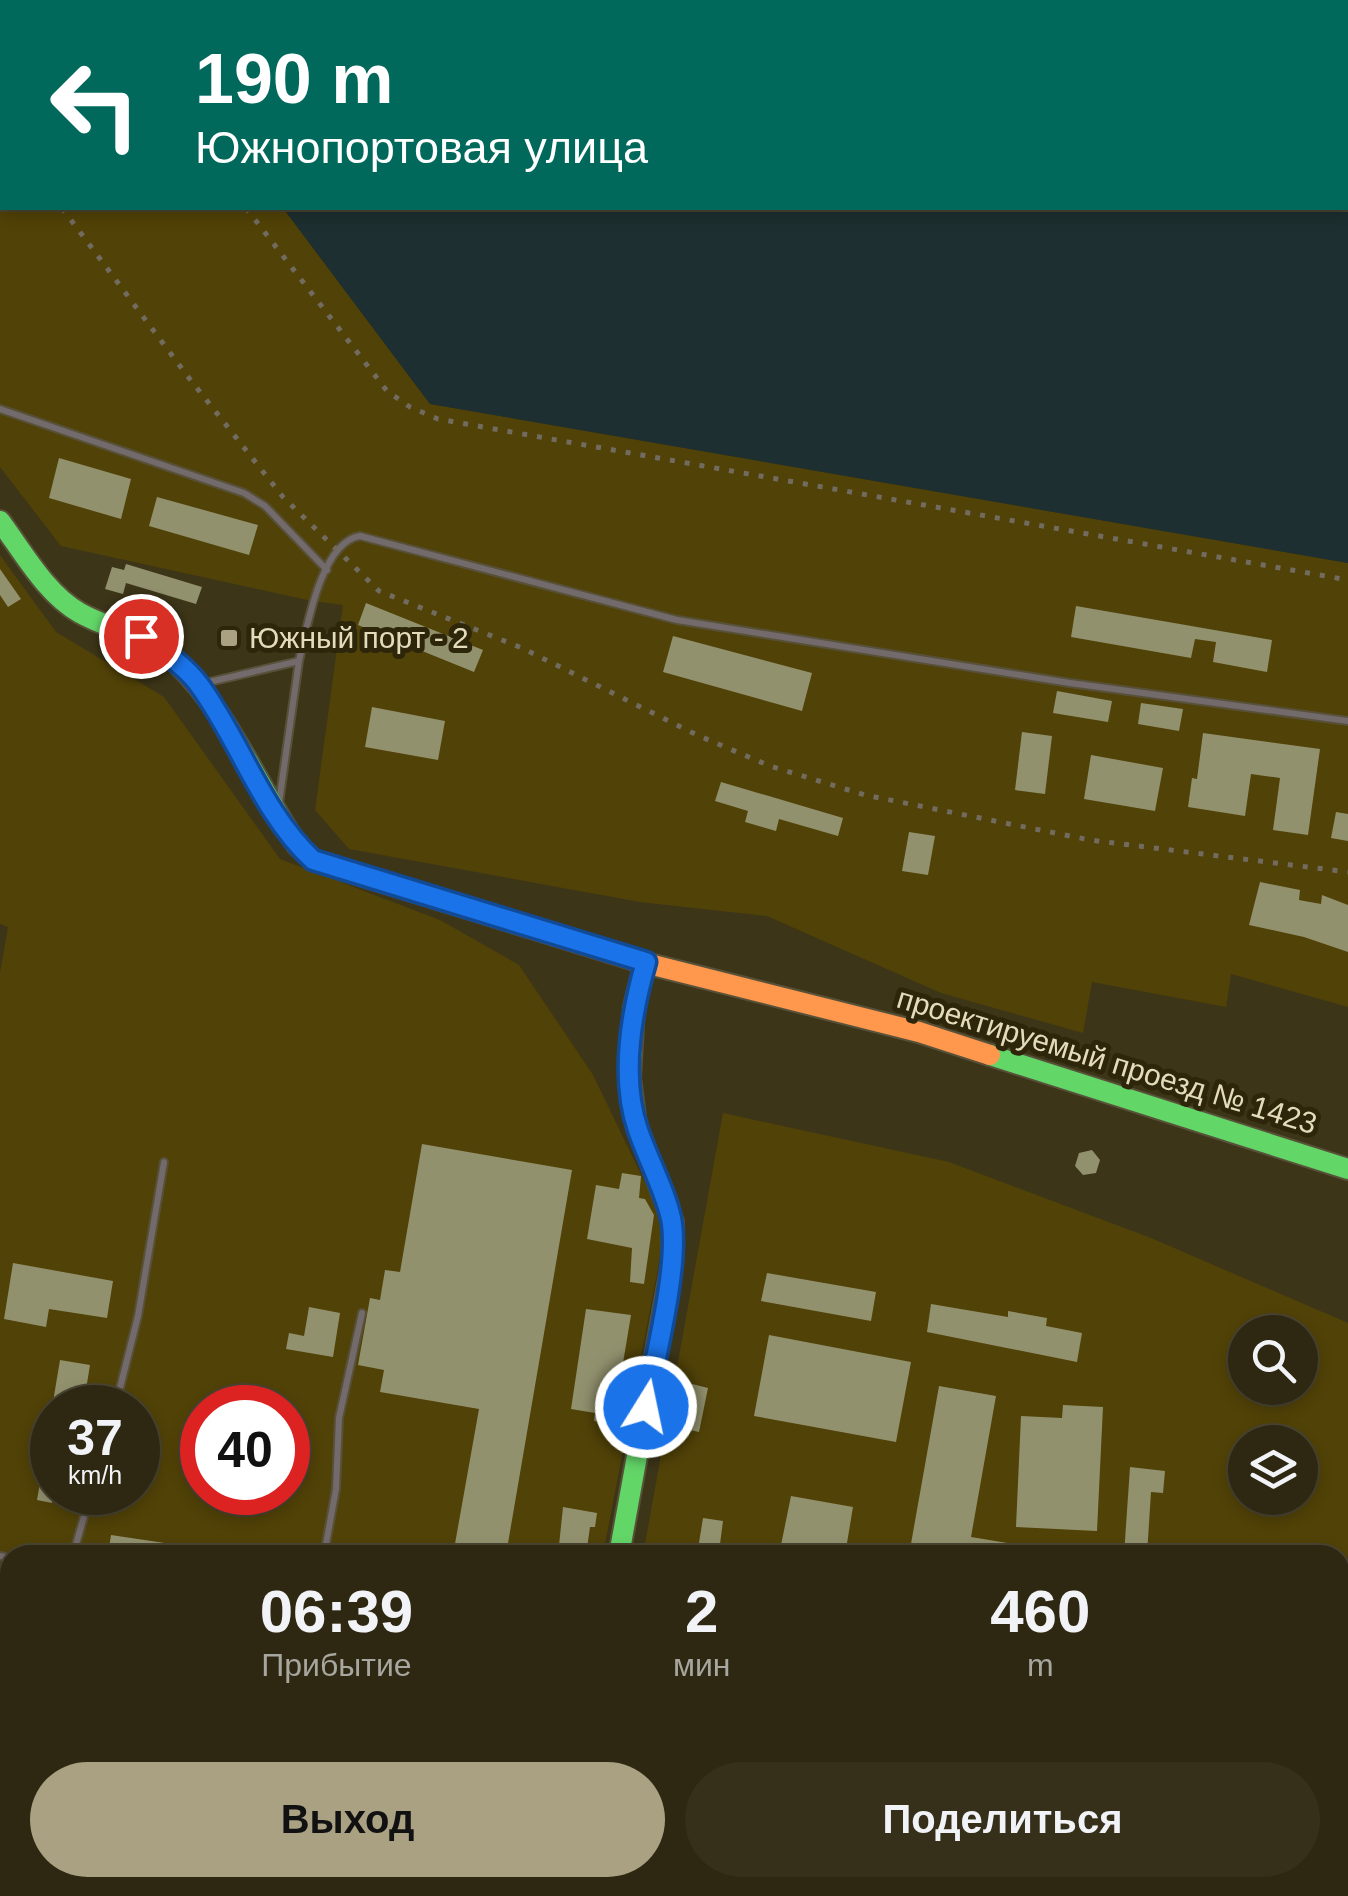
<!DOCTYPE html>
<html lang="ru">
<head>
<meta charset="utf-8">
<style>
	:root { --surface:#2e2812; --page:#36301b; --text:#f1f3f6; --muted:#a7a69f; --line:#494432; --accent:#aaa182 }
	body { margin:0; font-family:Arial,sans-serif; background:var(--page); color:var(--text); height:100vh; display:flex; flex-direction:column; font-size:38px; white-space:nowrap }
	* { box-sizing:border-box; margin:0 }
	p { font-size:32px; color:var(--muted) }
	.icon { flex:none; width:55px; height:55px; fill:none; stroke:currentColor; stroke-width:2; stroke-linecap:round; stroke-linejoin:round }
	.map { position:relative; flex:1; overflow:hidden }
	.sheet { position:absolute; left:0px; top:1545px; width:1350px; height:352px; display:flex; flex-direction:column; background:var(--surface); border-radius:30px 30px 0 0; box-shadow:0 5px 15px #0003,0 0 0 2px var(--line) }
	.sheet>* { flex:none }
	.guide { position:absolute; left:0px; top:0px; width:1350px; height:210px; box-shadow:0 5px 15px #0003,0 0 0 2px var(--line); background:#00695c; color:#fff; overflow:hidden }
	.controls { position:absolute; left:1228px; top:1315px; display:grid; gap:20px }
	.controls a { display:grid; place-items:center; width:90px; height:90px; border-radius:50%; background:var(--surface); box-shadow:0 5px 15px #0003,0 0 0 2px var(--line); font-size:50px }
	.speed { position:absolute; left:30px; top:1385px; display:flex; gap:20px; font-size:50px; font-weight:700; text-align:center }
	.speed>* { display:grid; place-content:center; width:130px; height:130px; border-radius:50%; background:var(--surface); box-shadow:0 5px 15px #0003,0 0 0 2px var(--line); line-height:1 }
	.speed small { font-size:25px; font-weight:400 }
	.speed .limit { border:15px solid #d22; background:#fff; color:#111 }
	.pin { position:absolute; display:grid; place-items:center; width:85px; height:85px; color:#fff; margin:-42px; border:5px solid #fff; border-radius:50%; box-shadow:0 2px 10px #0007 }
	.me { position:absolute; width:110px; margin:-55px; rotate:10deg; stroke-linejoin:round; filter:drop-shadow(0 0 8px #0008) }
	.turn { display:flex; align-items:center; gap:35px; height:210px; padding:0 30px; font-size:45px }
	.turn .icon { width:130px; height:130px; stroke-width:2.5 }
	.turn b { display:block; font-size:70px; line-height:85px }
	.eta { display:flex; justify-content:space-evenly; align-items:center; height:170px; text-align:center }
	.eta b { font-size:60px; font-weight:600; line-height:70px }
	.action { display:flex; gap:20px; margin-top:auto; padding:20px 30px }
	.action a { flex:1; height:115px; border-radius:60px; background:var(--accent); color:#111; font-size:40px; font-weight:600; line-height:115px; text-align:center }
	.action a+a { background:var(--page); color:var(--text) }
	.map>svg:first-child { display:block }
	.built { fill:#514207; fill-rule:evenodd }
	.water { fill:#1d2f30 }
	.building { fill:#92916e }
	.lines { fill:none; stroke-linecap:round; stroke-linejoin:round }
	.lane-casing { stroke:#585139; stroke-width:10 }
	.fast-casing { stroke:#585139; stroke-width:24 }
	.slow-casing { stroke:#585139; stroke-width:24 }
	.jam-casing { stroke:#585139; stroke-width:24 }
	.lane { stroke:#736a6b; stroke-width:6 }
	.fast { stroke:#63d668; stroke-width:20 }
	.slow { stroke:#ff974d; stroke-width:20 }
	.jam { stroke:#b3261e; stroke-width:20 }
	.rail { stroke:#726b5f; stroke-width:5; stroke-dasharray:5 10; stroke-linecap:butt }
	.route-casing { stroke:#114b97; stroke-width:25 }
	.route { stroke:#1a73e8; stroke-width:18 }
	.poi-dot { fill:#aaa182; stroke:#2d260a; stroke-width:4 }
	.labels { text-anchor:middle; stroke-width:10; stroke-linejoin:round; paint-order:stroke }
	.poi-label { font-size:30px; fill:#e4dbbb; stroke:#2d260a; text-anchor:start }
	.street-label { font-size:30px; fill:#e4dbbb; stroke:#2d260a }
</style>
</head>
<body>
<div class="map">
<svg width="1348" height="1896" viewBox="0 0 1348 1896">
	<rect width="100%" height="100%" fill="#3d3518"/>
	<!-- built -->
	<path class="built" d="M0 0 130 2H2V208H283L430 404 1348 563V1007L1231 974 1226 1007 1092 982 1083 1033 941 993 767 916 640 902 349 849 315 810 343 605 312 601 61 546 0 467Z
		M0 555 56 632 164 697 280 859 440 920 519 965 593 1075 666 1226 603 1555H10V1888H539L538 1896H0V973L8 927 0 924ZM52 1408H138V1492H52ZM202 1408H288V1492H202Z
		M723 1113 949 1162 1151 1238 1348 1323V1843L1340 1845V1555H643ZM1245 1332H1300V1388H1245ZM1245 1442H1300V1498H1245Z
		M579 1888H1168L1134 1896H577Z"/>
	<!-- water -->
	<path class="water" d="M128 0H1348V563L430 404 283 208H1348V2Z"/>
	<!-- building -->
	<path class="building" d="M59 458 131 479 121 519 49 498Z
		M157 497 258 525 249 555 149 526Z
		M126 564 202 587 196 604 126 583 123 594 105 589 112 567 124 570Z
		M0 569 21 599 8 607 0 595Z
		M366 603 483 650 474 672 358 625Z
		M1076 606 1272 640 1267 672 1213 662 1216 642 1195 639 1191 658 1071 637Z
		M673 636 812 673 802 711 663 672Z
		M1057 691 1112 701 1108 722 1053 713Z
		M1141 703 1183 709 1179 731 1138 724Z
		M372 707 445 721 438 760 365 747Z
		M1022 732 1052 736 1045 794 1015 790Z
		M1203 733 1320 749 1308 835 1273 830 1280 778 1251 774 1245 816 1188 807 1192 778 1197 779Z
		M1091 755 1163 768 1155 811 1084 799Z
		M721 782 843 818 838 836 779 819 776 831 745 822 748 811 715 801Z
		M1336 812 1348 814V841L1331 838Z
		M909 832 935 836 928 875 902 871Z
		M1260 882 1300 890 1299 900 1321 904 1322 895 1348 905V952L1304 937 1249 925Z
		M422 1144 572 1170 506 1555H453L479 1409 380 1392 384 1370 358 1365 370 1298 380 1300 385 1270 400 1272Z
		M1092 1150 1100 1160 1096 1173 1083 1175 1075 1166 1079 1153Z
		M622 1173 641 1176 639 1198 645 1199 654 1215 644 1284 630 1282 632 1248 587 1239 596 1185 619 1189Z
		M13 1263 113 1281 107 1318 49 1309 46 1327 4 1319Z
		M767 1273 876 1292 871 1321 761 1301Z
		M931 1304 1008 1317V1311L1047 1318 1046 1326 1082 1333 1077 1362 927 1332Z
		M309 1307 340 1313 333 1357 286 1349 289 1333 304 1336Z
		M586 1309 631 1315 613 1423 594 1421 595 1413 571 1409Z
		M769 1335 911 1362 896 1442 754 1416Z
		M60 1360 90 1365 83 1408H52Z
		M676 1380 708 1388 699 1432 668 1425Z
		M939 1386 996 1396 971 1537 1037 1548 1036 1555H909Z
		M1063 1405 1103 1407 1097 1531 1016 1527 1021 1416 1062 1418Z
		M46 1447H52V1503L37 1500Z
		M1130 1467 1165 1471 1163 1493 1151 1492 1147 1555H1124Z
		M791 1496 853 1507 845 1555H779Z
		M563 1507 597 1513 595 1527H590L586 1555H558Z
		M703 1518 723 1521 720 1544 746 1549 745 1555H697Z
		M111 1535 198 1548 197 1555H108Z"/>
	<g class="lines">
		<defs>
			<path id="lane" d="M0 409 244 493 265 506 327 570
				M205 683 299 661C307 627 321 542 360 536L677 620 1070 683 1348 721
				M279 803 299 661
				M115 1408 138 1316 164 1162
				M73 1555 91 1492
				M324 1555 336 1489 339 1418 362 1313
				M0 1556 10 1558
				M271 1896 272 1888"/>
			<path id="fast" d="M0 521C23 552 46 594 80 613 112 631 147 634 175 661 227 710 257 785 297 845L313 860 344 870
				M990 1055 1348 1169
				M619 1555 672 1263 673 1222 636 1124 630 1078 634 1007 645 963
				M557 1896 559 1888
				M1216 1896 1250 1888"/>
			<path id="slow" d="M344 870 645 963 919 1032 990 1055"/>
			<path id="jam" d="M1340 1866 1348 1865"/>
		</defs>
		<!-- lane casing -->
		<use href="#lane" class="lane-casing"/>
		<!-- fast casing -->
		<use href="#fast" class="fast-casing"/>
		<!-- slow casing -->
		<use href="#slow" class="slow-casing"/>
		<!-- jam casing -->
		<use href="#jam" class="jam-casing"/>
		<!-- lane -->
		<use href="#lane" class="lane"/>
		<!-- fast -->
		<use href="#fast" class="fast"/>
		<!-- slow -->
		<use href="#slow" class="slow"/>
		<!-- jam -->
		<use href="#jam" class="jam"/>
		<!-- rail -->
		<path class="rail" d="M88 0 89 2
			M0 125 2 128
			M62 208 189 378 283 497 379 591 522 648 697 735 770 766 865 795 1090 840 1348 872
			M246 208 387 391 410 407 438 419 1348 580"/>
	</g>
	<g class="lines">
		<defs>
			<path id="route" d="M141 636C162 651 185 665 200 686 240 741 262 813 313 860L646 962C631 1014 620 1078 638 1130 647 1157 669 1199 672 1224 678 1271 655 1358 646 1407"/>
		</defs>
		<!-- route casing -->
		<use href="#route" class="route-casing"/>
		<!-- route -->
		<use href="#route" class="route"/>
	</g>
	<!-- markers -->
	<rect class="poi-dot" x="219" y="628" width="20" height="20" rx="5"/>
	<g class="labels">
		<!-- poi labels -->
		<g class="poi-label">
			<text x="249" y="648">Южный порт - 2</text>
		</g>
		<!-- street labels -->
		<g class="street-label">
			<text transform="translate(1107 1061) rotate(17)" y="10">проектируемый проезд № 1423</text>
		</g>
	</g>
</svg>
<div class="controls">
<a><svg class="icon" aria-label="search" viewBox="0 0 24 24"><circle cx="10" cy="10" r="6"/><path d="M15 15l6 6"/></svg></a>
<a><svg class="icon" aria-label="layers" viewBox="0 0 24 24"><path d="M12 4l9 5-9 5-9-5zM3 14l9 5 9-5"/></svg></a>
</div>
<div class="speed"><div>37<small>km/h</small></div><div class="limit">40</div></div>
<div class="pin" style="left:141px;top:636px;background:#d93025"><svg class="icon" aria-label="arrive" viewBox="0 0 24 24"><path d="M6 21V4h12l-3 4 3 4H6"/></svg></div>
<svg class="me" style="left:646px;top:1407px" viewBox="-20 -20 40 40"><circle r="17" fill="#1a73e8" stroke="#fff" stroke-width="3"/><path d="M0-11L8 9 0 5-8 9z" fill="#fff"/></svg>
<div class="guide">
<div class="turn"><svg class="icon" aria-label="left" viewBox="0 0 24 24"><path d="M17 20v-9H6M10 6l-5 5 5 5"/></svg><div><b>190 m</b>Южнопортовая улица</div></div>
</div>
<section class="sheet">
<div class="eta">
<div><b>06:39</b><p>Прибытие</p></div>
<div><b>2</b><p>мин</p></div>
<div><b>460</b><p>m</p></div>
</div>
<div class="action"><a>Выход</a><a>Поделиться</a></div>
</section>
</div>
</body>
</html>
